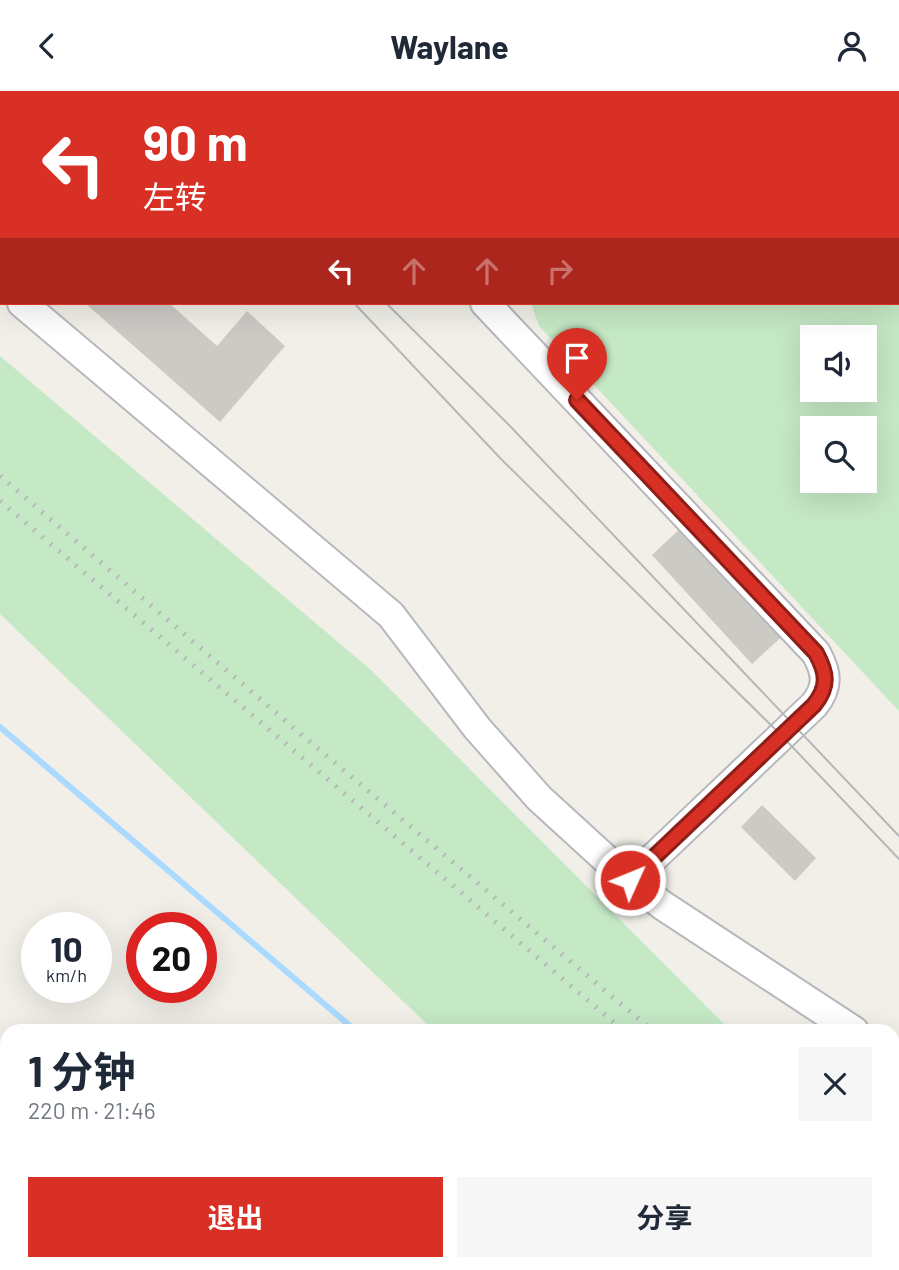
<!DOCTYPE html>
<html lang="zh">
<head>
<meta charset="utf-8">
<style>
	:root { --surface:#fff; --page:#f6f6f7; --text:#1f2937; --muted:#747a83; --accent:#d93025 }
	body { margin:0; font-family:Barlow,"Noto Sans SC",sans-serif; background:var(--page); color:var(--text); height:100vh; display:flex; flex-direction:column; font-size:26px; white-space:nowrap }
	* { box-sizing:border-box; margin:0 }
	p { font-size:23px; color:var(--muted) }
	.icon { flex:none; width:38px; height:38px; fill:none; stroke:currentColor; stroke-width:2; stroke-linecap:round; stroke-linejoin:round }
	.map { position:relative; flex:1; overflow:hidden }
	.details { position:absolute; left:0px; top:933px; width:900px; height:247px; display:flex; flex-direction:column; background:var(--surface); border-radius:21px 21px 0 0; box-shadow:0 7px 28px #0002 }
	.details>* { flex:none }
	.hud { position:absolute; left:0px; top:0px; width:900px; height:214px; box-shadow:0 7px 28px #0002; background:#d93025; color:#fff; overflow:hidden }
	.fabs { position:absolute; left:800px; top:234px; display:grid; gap:14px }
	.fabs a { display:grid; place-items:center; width:77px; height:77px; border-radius:0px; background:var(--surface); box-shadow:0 7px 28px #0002; font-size:35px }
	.speed { position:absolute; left:21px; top:821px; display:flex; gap:14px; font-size:35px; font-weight:700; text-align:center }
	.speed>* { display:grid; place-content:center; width:91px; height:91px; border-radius:50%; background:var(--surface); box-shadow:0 7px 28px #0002; line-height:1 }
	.speed small { font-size:18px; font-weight:400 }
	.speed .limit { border:10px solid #d22; background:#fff; color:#111 }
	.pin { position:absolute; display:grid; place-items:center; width:60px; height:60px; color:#fff; margin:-72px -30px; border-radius:50% 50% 50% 0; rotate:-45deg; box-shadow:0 0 7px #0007 }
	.pin .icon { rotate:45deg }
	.me { position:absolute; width:77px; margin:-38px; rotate:46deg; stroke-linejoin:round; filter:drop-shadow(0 0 5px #0008) }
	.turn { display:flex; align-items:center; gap:24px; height:147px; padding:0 28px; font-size:32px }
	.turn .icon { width:91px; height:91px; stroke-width:2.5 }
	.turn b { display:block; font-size:49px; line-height:60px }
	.lanes { display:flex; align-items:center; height:66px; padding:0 28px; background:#0003; justify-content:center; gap:35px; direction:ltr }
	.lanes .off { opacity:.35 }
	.round { display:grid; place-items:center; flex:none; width:74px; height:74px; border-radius:0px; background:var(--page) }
	.overview { display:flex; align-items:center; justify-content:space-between; height:119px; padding:0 28px }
	h1 { font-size:42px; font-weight:700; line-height:52px }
	.button { display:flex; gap:14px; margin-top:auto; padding:14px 28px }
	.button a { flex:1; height:80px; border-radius:0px; background:var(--accent); color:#fff; font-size:28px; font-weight:700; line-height:80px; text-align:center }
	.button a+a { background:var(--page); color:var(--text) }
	header { display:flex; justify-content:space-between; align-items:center; height:91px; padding:0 28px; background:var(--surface); font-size:32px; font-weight:700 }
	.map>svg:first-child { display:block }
	.green { fill:#c5e8c5; fill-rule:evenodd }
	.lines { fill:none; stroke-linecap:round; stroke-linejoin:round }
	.stream { stroke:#aadaff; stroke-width:6 }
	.building { fill:#cccac5 }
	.minor-casing { stroke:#b5b8bc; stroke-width:32 }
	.major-casing { stroke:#f2c960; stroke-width:40 }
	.minor { stroke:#fff; stroke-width:28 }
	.major { stroke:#fff2af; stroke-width:37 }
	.tram { stroke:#b6b7b8; stroke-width:2 }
	.rail { stroke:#b6b7b8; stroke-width:5; stroke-dasharray:2 9; stroke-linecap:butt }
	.route-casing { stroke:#8d1f18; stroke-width:18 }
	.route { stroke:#d93025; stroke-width:12 }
</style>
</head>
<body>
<header><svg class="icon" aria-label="back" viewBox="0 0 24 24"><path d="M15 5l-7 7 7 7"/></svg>Waylane<svg class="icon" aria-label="person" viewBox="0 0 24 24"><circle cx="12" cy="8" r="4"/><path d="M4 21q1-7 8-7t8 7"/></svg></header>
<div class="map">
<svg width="899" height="1179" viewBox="0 0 899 1179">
	<rect width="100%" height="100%" fill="#f1efe8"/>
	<!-- green -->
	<path class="green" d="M457 0H899V620L539 235 531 212H898V2ZM812 247H864V299H812ZM812 338H864V390H812Z
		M0 265 371 579 731 940H434L0 523Z"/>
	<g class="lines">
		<!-- stream -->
		<path class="stream" d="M0 636 356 940
			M574 1172 577 1179"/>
	</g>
	<!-- building -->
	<path class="building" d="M85 212H169L217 255 247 220 285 255 220 331Z
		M686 432 787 541 752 573 652 464Z
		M762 714 816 767 795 790 741 736Z
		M0 984H5L3 1047H7V1078H0Z"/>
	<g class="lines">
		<defs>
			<path id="minor" d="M286 0 287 2
				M0 193 2 195
				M22 212 391 524 477 637 539 707 620 781 662 814 854 940
				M485 212 816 562C827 582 829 595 814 614L630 789
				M892 966 899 970
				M0 982H7
				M262 1172 263 1179"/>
			<path id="major" d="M892 1071 899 1069
				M892 1137 899 1135
				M373 1179 431 1172
				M708 1179 737 1172"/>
		</defs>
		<!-- minor casing -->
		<use href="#minor" class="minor-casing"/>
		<!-- major casing -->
		<use href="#major" class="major-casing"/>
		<!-- minor -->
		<use href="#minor" class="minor"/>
		<!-- major -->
		<use href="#major" class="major"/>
		<!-- tram -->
		<path class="tram" d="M154 0 156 2
			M173 0 175 2
			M354 212 501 368 781 644 899 768
			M386 212 509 334 899 745"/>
		<!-- rail -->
		<path class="rail" d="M0 385 302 644 653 940
			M0 410 624 940
			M892 1145 899 1150
			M892 1168 899 1174"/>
	</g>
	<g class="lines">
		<defs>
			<path id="route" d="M577 309 816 562C827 582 829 595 814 614L630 789"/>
		</defs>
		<!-- route casing -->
		<use href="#route" class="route-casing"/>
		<!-- route -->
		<use href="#route" class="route"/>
	</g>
</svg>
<div class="fabs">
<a><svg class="icon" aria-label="sound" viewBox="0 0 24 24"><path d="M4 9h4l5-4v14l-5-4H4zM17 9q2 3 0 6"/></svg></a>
<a><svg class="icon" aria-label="search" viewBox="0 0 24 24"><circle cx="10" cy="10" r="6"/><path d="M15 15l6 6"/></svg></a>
</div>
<div class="speed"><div>10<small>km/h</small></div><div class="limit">20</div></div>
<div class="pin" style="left:577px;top:309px;background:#d93025"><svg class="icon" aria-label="arrive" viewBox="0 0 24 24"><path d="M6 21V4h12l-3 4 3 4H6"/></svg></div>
<svg class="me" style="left:630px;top:789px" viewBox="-20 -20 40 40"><circle r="17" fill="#d93025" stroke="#fff" stroke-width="3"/><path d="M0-11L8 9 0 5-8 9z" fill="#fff"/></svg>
<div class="hud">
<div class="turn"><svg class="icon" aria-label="left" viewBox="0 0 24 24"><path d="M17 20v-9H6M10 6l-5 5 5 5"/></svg><div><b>90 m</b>左转</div></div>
<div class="lanes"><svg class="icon" aria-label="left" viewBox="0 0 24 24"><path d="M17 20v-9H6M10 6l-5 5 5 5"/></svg><svg class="icon off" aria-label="ahead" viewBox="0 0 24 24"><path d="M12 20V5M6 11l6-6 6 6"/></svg><svg class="icon off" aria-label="ahead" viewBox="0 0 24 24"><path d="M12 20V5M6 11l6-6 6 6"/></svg><svg class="icon off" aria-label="right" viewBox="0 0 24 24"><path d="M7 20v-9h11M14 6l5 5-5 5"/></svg></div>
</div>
<section class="details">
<div class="overview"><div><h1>1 分钟</h1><p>220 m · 21:46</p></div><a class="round"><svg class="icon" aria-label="close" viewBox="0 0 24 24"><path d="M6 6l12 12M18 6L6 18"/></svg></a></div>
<div class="button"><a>退出</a><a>分享</a></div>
</section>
</div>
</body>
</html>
